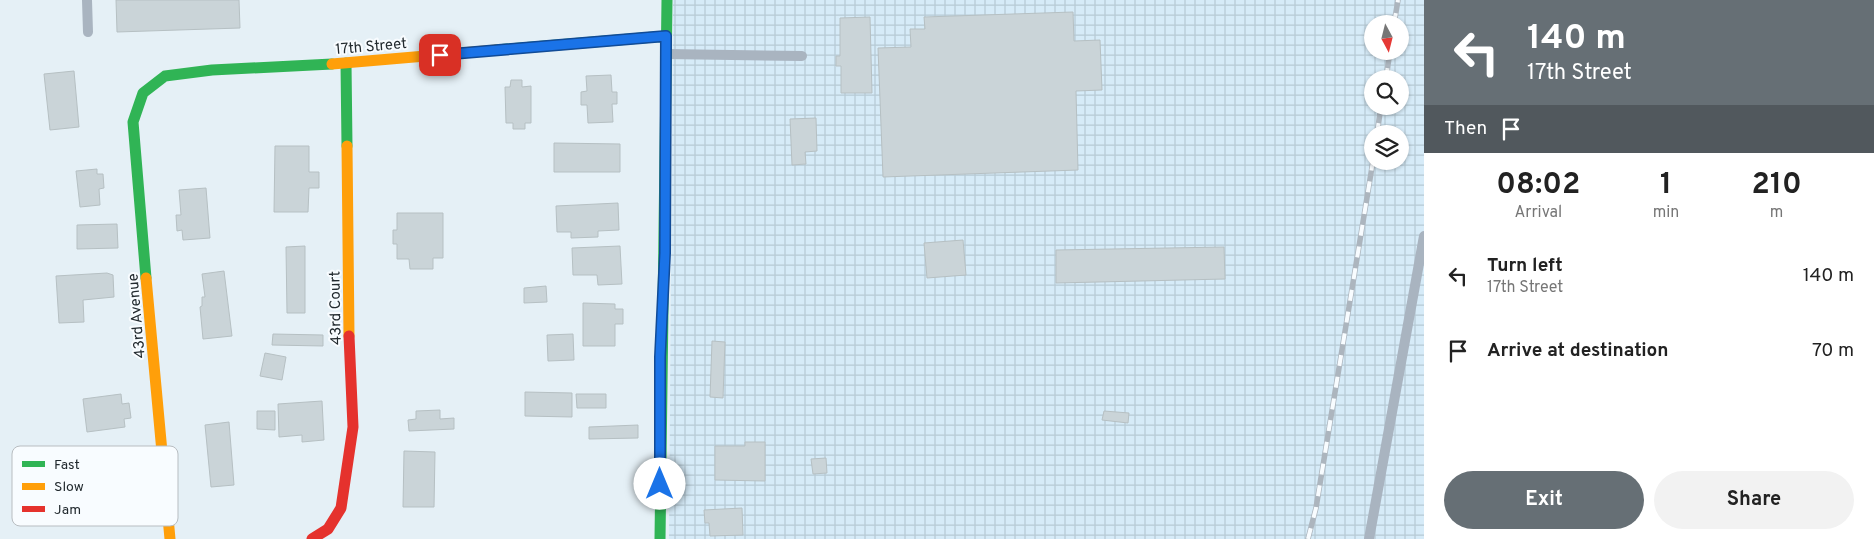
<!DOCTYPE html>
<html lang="en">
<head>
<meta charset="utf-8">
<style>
	:root { --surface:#fff; --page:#f2f2f2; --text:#222; --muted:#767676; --accent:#666f75 }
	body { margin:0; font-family:Overpass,sans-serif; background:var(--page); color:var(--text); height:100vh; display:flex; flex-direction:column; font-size:19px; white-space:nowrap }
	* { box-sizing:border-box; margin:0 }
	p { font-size:16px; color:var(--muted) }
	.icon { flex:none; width:28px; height:28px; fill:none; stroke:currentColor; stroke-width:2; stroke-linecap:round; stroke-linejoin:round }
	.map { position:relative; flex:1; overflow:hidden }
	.sheet { display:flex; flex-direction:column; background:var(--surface); width:450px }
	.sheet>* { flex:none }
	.banner { background:#666f75; color:#fff; overflow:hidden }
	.needle { width:32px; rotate:173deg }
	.controls { position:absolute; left:1364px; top:15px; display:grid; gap:10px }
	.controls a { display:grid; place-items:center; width:45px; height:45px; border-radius:50%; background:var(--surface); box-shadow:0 1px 4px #0004; font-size:25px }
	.pin { position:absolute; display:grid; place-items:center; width:42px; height:42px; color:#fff; margin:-21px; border-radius:10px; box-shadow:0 2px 8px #0006 }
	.me { position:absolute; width:55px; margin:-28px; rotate:0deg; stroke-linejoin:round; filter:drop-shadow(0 0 4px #0008) }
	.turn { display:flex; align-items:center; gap:18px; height:105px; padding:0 20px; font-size:22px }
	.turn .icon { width:65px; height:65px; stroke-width:2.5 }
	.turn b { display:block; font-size:35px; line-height:42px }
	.then { display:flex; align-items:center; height:48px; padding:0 20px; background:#0003; gap:10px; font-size:19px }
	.eta { display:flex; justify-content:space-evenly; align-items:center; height:85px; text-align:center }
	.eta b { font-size:30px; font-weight:700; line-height:35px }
	.cta { display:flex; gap:10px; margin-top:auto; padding:10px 20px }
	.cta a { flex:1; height:58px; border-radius:30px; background:var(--accent); color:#fff; font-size:20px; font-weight:700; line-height:58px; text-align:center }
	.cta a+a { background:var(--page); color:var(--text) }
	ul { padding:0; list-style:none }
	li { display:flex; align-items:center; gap:15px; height:75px; padding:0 20px }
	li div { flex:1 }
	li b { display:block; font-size:19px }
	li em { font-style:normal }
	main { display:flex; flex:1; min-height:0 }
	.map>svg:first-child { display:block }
	.industrial { fill:url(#industrial-grid); fill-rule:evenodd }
	.building { fill:#cad4d8; stroke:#b6c0c3 }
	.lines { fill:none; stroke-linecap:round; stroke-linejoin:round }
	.lane { stroke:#a9b4c0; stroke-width:10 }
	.fast { stroke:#30b455; stroke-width:11 }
	.slow { stroke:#ff9f0a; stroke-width:11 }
	.jam { stroke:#e5322d; stroke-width:11 }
	.rail-casing { stroke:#acb5be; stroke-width:5.5 }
	.rail { stroke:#f8fcff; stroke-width:4; stroke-dasharray:11; stroke-linecap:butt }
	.route-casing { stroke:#114b97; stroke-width:12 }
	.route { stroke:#1a73e8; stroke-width:9 }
	.labels { text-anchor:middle; stroke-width:4; stroke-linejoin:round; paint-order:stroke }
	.street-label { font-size:15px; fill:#222a2f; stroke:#f8fcff }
	.key { fill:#f8fcff; stroke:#b8bdc1; stroke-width:1 }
	.key-label { font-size:14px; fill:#222a2f }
</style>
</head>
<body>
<main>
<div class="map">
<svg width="1424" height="539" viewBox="0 0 1424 539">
	<defs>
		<pattern id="industrial-grid" width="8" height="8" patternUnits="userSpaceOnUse" patternTransform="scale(1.25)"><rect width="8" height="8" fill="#d6ebf8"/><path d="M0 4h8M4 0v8" fill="none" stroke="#b7cad5"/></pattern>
	</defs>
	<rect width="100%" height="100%" fill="#e5f0f6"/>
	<!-- industrial -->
	<path class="industrial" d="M673 0H1424V539H669ZM1372 24H1400V51H1372ZM1372 79H1400V106H1372ZM1372 134H1400V161H1372Z"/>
	<!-- building -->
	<path class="building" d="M116 0H239L240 28 117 32Z
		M1073 12 1074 41 1100 40 1102 90 1076 91 1078 170 883 177 878 48 911 47 910 29H925L924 17Z
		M870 17 872 93H841V66H836V56H840V18Z
		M74 71 79 127 50 130 44 74Z
		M611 75 612 92H617V104H612L613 122 588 123 587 105H581V92L587 91 586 76Z
		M511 80H522V87L531 86V123H525V129H513V123H506L505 87H510Z
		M816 118 817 151 805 152 806 164 792 165 790 119Z
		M554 143 620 144V172H554Z
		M275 146H309V172H319V188H309L308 212H274Z
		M97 169V174H103L104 188 99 189 100 205 80 207 76 171Z
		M206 188 210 238 183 240 182 230 177 231 176 215H181L179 190Z
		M618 203 619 230 598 231V237L571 238V232H557L556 206Z
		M397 213H443V258H433V269H410L409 259H397V244H393V230H397Z
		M117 224 118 248 77 249V225Z
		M963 240 966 275 927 278 924 243Z
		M305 246V313H287L286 247Z
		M620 246 622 284 598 285 597 275H573L572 248Z
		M1224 247 1225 279 1056 283V250Z
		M224 271 232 336 203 339 200 307 202 306V297H205L202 274Z
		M107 273 113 275 114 297 83 300 84 322 59 323 56 276Z
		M546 286 547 302 524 303V288Z
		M583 303 615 304V309H623V324H615V346H583Z
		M273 334 323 335V346L272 345Z
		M573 334 574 360 548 361 547 335Z
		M712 341 725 342 723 398 710 397Z
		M265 353 286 357 282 380 260 376Z
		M525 392 572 393V417L525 416Z
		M121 394 122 404 129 403 131 418 124 419 125 427 87 432 83 399Z
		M576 394H606V408H577Z
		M322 401 324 440 302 442V435L279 437 278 404Z
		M440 410V419L454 418V429L409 431 408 420 416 419V411Z
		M257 411H275V430L257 429Z
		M1104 411 1129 413 1128 423 1102 420Z
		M229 422 234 485 211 487 205 425Z
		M638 425V438L589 439V427Z
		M745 442H765V481L715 480V446H745Z
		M404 451 435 452 434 507H403Z
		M826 458 827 473 813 474 811 459Z
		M742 508 743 535 710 536 709 523H705L704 510Z"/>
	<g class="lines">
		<!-- lane -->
		<path class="lane" d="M87 0 88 32
			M667 54 802 56
			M1369 539 1424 236"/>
		<!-- fast -->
		<path class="fast" d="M496 50 666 36
			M346 63 347 146
			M146 278 133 122 143 93 165 76 212 70 332 64
			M660 539 667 0"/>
		<!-- slow -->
		<path class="slow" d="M332 64 496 50
			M347 146 349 336
			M146 278 170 539"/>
		<!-- jam -->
		<path class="jam" d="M312 539 328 529 341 508 353 427 349 336"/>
		<defs>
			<path id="rail" d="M1394 24 1398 0
				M1386 79 1390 51
				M1377 134 1381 106
				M1308 539 1316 508 1373 161"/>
		</defs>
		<!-- rail casing -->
		<use href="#rail" class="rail-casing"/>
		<!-- rail -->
		<use href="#rail" class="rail"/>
	</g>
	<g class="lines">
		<defs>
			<path id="route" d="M440 55 666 36 665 253 660 357V484"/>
		</defs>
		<!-- route casing -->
		<use href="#route" class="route-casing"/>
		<!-- route -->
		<use href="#route" class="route"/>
	</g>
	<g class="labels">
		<!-- street labels -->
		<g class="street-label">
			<text transform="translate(371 46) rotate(-5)" y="5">17th Street</text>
			<text transform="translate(335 308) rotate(-91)" y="5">43rd Court</text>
			<text transform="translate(136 316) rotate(-95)" y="5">43rd Avenue</text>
		</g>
	</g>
	<!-- legend -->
	<rect x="12" y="446" width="166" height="80" rx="8" class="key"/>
	<rect x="22" y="461" width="23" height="6" fill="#30b455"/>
	<rect x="22" y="483" width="23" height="7" fill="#ff9f0a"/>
	<rect x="22" y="506" width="23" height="6" fill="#e5322d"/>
	<g class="key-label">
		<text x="54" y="469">Fast</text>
		<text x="54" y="491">Slow</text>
		<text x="54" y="514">Jam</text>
	</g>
</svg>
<div class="controls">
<a><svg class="needle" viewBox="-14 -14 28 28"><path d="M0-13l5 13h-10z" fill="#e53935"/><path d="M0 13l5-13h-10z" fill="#767676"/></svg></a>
<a><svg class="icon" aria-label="search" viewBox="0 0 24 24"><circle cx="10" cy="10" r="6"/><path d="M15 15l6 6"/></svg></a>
<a><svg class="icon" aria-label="layers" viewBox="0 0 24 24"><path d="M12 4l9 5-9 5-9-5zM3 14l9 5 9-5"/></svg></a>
</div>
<div class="pin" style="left:440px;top:55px;background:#d93025"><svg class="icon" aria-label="arrive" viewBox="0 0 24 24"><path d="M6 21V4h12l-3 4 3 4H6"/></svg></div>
<svg class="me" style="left:660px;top:484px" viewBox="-20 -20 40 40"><circle r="19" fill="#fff"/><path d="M0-13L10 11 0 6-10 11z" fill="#1a73e8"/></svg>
</div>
<section class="sheet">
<div class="banner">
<div class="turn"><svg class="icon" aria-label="left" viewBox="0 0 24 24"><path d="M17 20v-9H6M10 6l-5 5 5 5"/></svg><div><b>140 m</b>17th Street</div></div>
<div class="then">Then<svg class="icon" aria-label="arrive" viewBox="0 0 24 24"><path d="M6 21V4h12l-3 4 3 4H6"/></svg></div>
</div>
<div class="eta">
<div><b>08:02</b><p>Arrival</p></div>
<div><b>1</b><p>min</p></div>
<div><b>210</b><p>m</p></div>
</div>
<ul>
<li><svg class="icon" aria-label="left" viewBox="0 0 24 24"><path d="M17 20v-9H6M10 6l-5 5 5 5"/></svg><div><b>Turn left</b><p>17th Street</p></div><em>140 m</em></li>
<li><svg class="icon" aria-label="arrive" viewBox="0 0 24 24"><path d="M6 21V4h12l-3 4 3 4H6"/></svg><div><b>Arrive at destination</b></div><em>70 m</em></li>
</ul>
<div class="cta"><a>Exit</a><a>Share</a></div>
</section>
</main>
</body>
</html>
